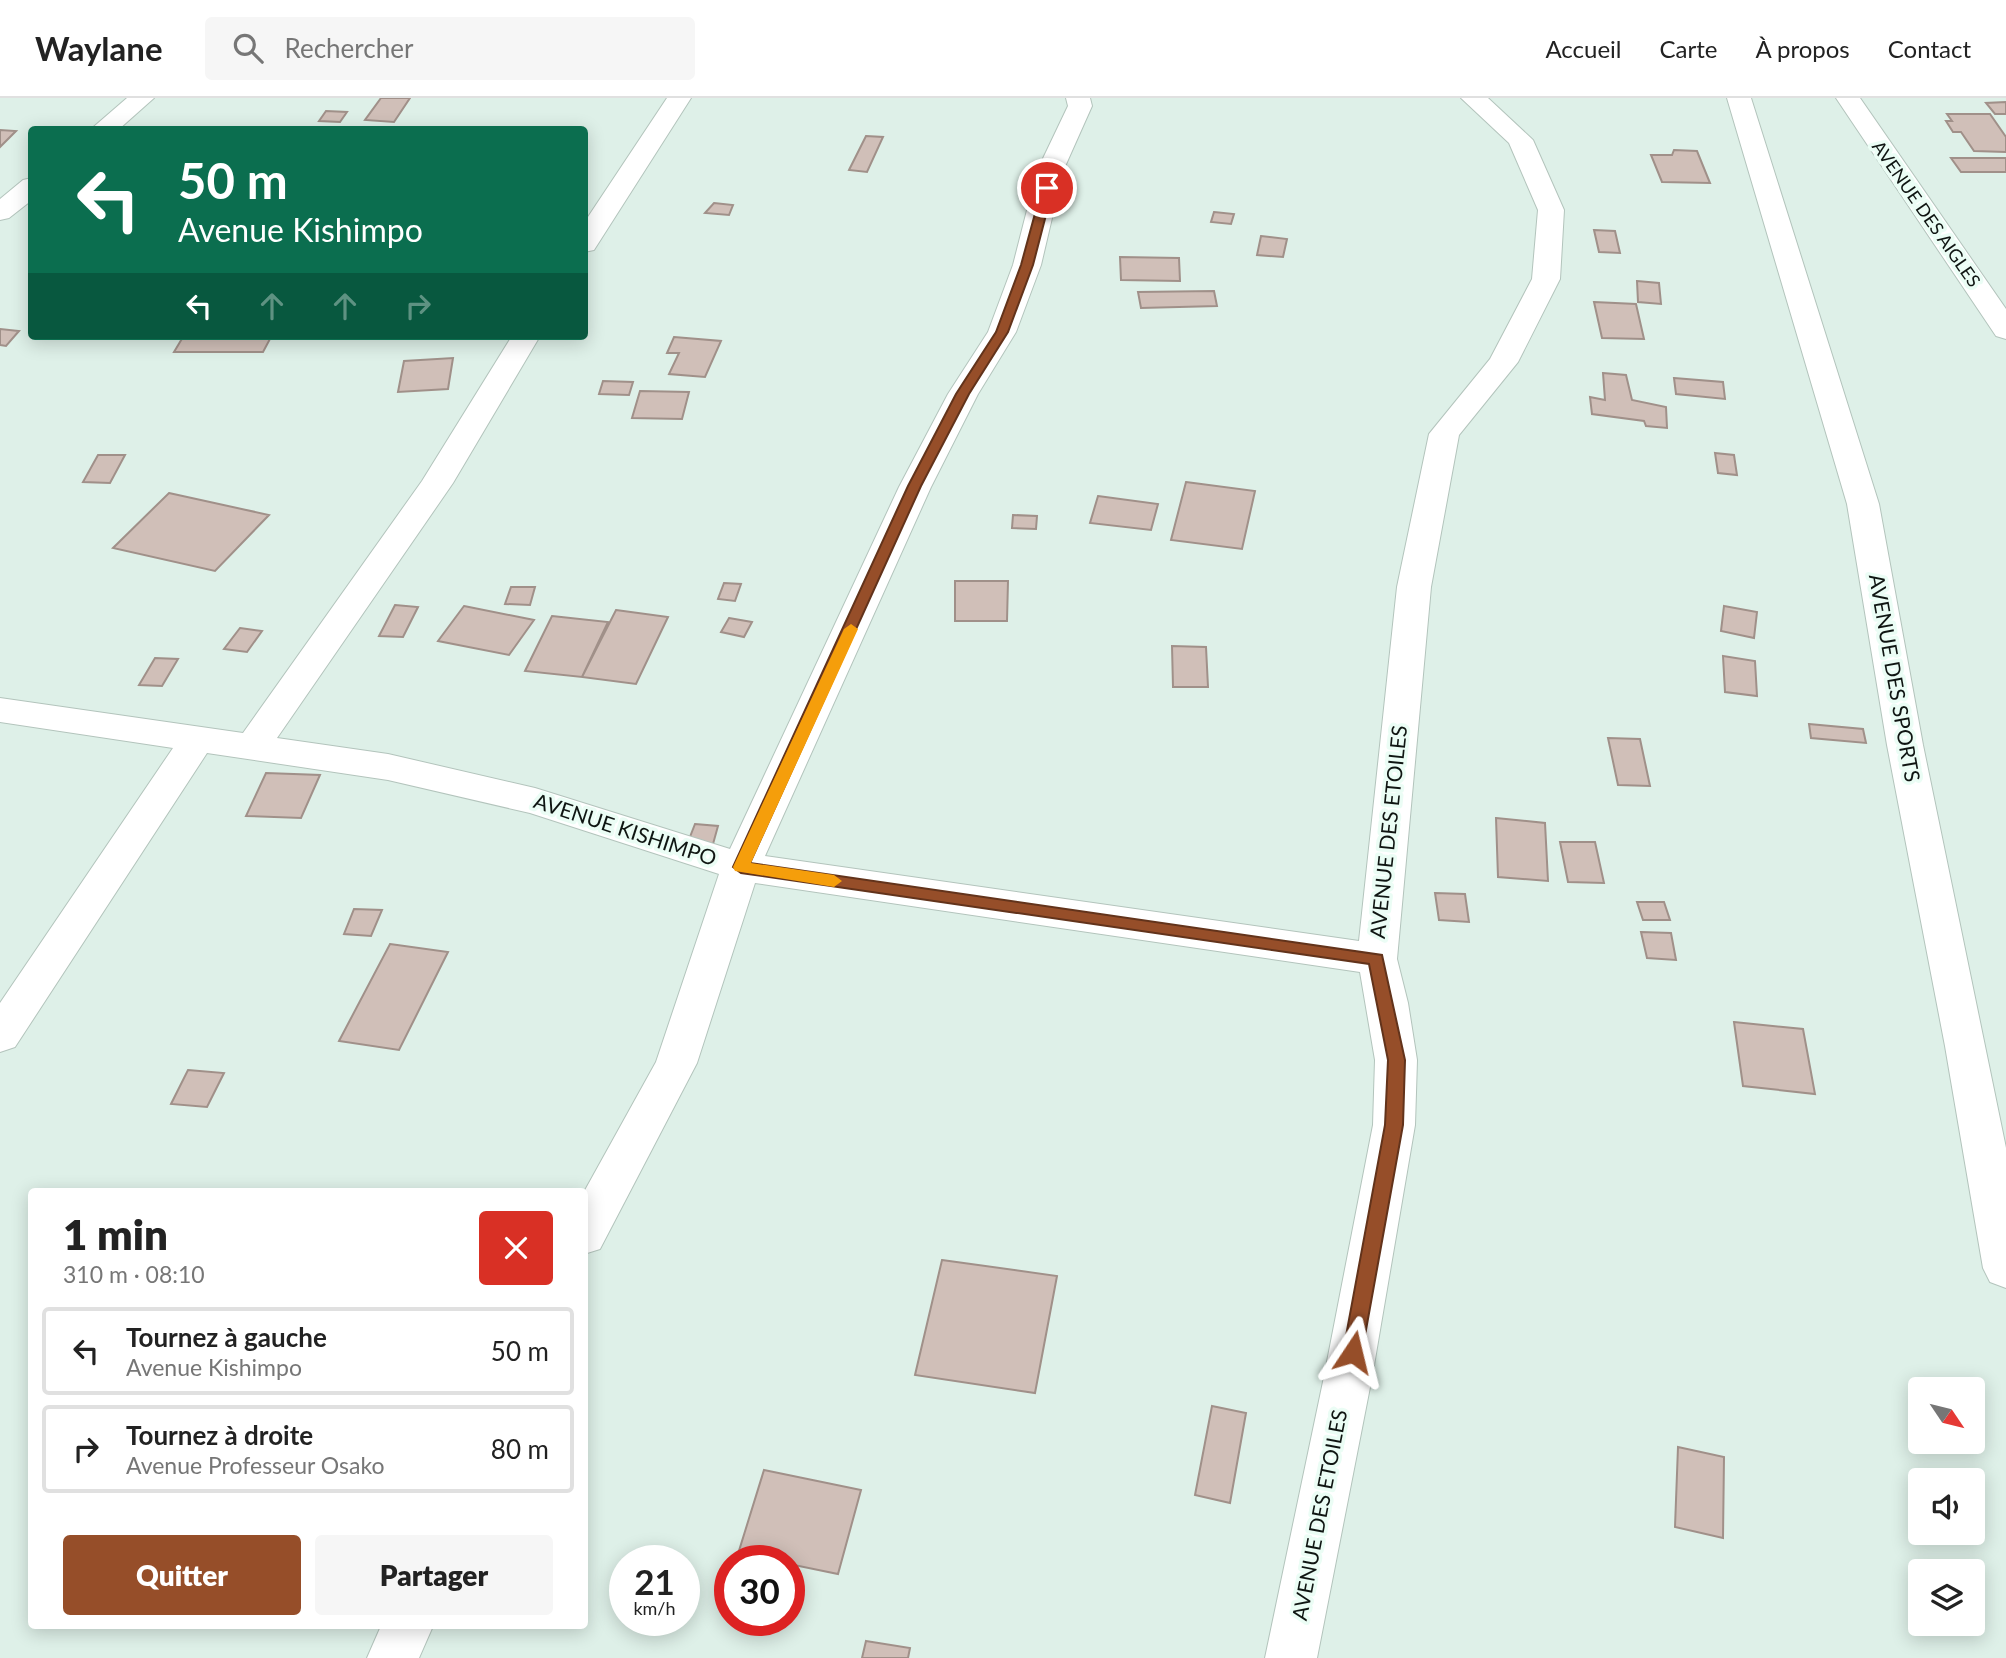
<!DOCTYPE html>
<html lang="fr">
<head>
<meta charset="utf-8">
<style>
	:root { --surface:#fff; --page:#f6f6f6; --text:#222; --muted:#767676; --line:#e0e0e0; --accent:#964e29 }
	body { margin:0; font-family:Lato,sans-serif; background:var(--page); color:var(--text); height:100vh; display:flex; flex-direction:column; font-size:26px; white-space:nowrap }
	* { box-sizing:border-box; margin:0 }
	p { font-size:23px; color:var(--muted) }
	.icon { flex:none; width:38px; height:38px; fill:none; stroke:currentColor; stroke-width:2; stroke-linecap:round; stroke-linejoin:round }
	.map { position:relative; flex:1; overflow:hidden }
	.panel { position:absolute; left:28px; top:1090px; width:560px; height:441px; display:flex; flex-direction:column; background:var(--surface); border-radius:7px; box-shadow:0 4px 18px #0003 }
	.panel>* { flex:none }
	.hud { position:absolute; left:28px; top:28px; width:560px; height:214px; border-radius:7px; box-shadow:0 4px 18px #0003; background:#0b6e4f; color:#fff; overflow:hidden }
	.needle { width:46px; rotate:125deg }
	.controls { position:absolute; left:1908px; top:1279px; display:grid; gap:14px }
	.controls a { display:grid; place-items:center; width:77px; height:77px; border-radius:7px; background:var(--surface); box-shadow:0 4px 18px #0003; font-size:35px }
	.speed { position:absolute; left:609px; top:1447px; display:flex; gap:14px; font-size:35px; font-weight:700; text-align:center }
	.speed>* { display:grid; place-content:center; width:91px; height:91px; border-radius:50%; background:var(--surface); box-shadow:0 4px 18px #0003; line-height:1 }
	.speed small { font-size:18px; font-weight:400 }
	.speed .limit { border:10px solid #d22; background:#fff; color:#111 }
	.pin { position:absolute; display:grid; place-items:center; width:60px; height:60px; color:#fff; margin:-30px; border:4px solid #fff; border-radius:50%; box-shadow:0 2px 7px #0007 }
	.me { position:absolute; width:77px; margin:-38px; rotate:10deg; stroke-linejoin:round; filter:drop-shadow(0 0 5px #0008) }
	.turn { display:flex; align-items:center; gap:24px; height:147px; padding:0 35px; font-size:32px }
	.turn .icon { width:91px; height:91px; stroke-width:2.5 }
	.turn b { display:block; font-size:49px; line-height:60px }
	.lanes { display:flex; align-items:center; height:66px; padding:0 35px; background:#0003; justify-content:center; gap:35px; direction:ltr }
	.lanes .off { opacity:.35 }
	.round { display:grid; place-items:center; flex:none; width:74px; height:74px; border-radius:7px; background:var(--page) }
	.summary { display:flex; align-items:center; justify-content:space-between; height:119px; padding:0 35px }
	h1 { font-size:42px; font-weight:800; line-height:52px }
	.cta { display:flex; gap:14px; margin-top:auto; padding:14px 35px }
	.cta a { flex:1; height:80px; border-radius:7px; background:var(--accent); color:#fff; font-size:28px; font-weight:800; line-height:80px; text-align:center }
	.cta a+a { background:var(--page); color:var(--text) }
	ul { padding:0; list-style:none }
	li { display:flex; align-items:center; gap:21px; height:88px; margin:0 14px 10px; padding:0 21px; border:4px solid var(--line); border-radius:7px }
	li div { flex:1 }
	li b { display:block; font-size:26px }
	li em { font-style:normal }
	header { display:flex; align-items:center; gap:42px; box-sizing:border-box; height:98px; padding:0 35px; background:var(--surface); border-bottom:2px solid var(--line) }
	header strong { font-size:33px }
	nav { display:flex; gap:38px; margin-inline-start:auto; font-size:24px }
	.search { width:490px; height:63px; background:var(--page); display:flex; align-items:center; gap:18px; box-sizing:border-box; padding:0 24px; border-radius:7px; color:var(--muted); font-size:26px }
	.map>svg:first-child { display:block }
	.building { fill:#d0bfb8; stroke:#a09089; stroke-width:2 }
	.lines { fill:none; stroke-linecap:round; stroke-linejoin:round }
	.minor-casing { stroke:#b3c4bc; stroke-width:2 }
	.minor { fill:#fff; fill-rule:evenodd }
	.route { fill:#964e29; stroke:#62331b; stroke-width:2 }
	.slow { fill:#f59e0b }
	.labels { text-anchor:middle; stroke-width:7; stroke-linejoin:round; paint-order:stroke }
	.far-street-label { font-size:18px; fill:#0f1512; stroke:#ebfdf5 }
	.street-label { font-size:21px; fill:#0f1512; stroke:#ebfdf5 }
</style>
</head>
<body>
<header>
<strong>Waylane</strong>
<div class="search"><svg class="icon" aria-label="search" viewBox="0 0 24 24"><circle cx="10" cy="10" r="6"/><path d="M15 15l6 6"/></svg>Rechercher</div>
<nav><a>Accueil</a><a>Carte</a><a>À propos</a><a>Contact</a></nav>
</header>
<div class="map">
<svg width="2006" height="1560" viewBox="0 0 2006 1560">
	<rect width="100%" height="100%" fill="#def0e8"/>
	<!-- building -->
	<path class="building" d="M381 0H410L394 24 365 22Z
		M2006 4V16H1995L1986 5Z
		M326 13 347 14 340 24 319 23Z
		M1947 16H1990L2006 39V54L1974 53 1961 34H1953L1946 23H1952Z
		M0 32 16 33 0 49Z
		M866 38 883 39 867 74 849 72Z
		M1674 52 1697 53 1710 85 1662 84 1651 57H1672Z
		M1951 60H2006V74H1961Z
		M714 105 733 107 729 117 705 115Z
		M1214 114 1234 116 1231 126 1211 124Z
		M1594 132 1615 133 1620 155 1599 154Z
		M1261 138 1287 141 1283 159 1257 157Z
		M1120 159 1179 160 1180 183 1121 182Z
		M1637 183 1659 185 1661 206 1638 204Z
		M1214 193 1217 208 1141 210 1138 194Z
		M1594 204 1636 206 1644 241 1602 240Z
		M0 231 19 233 6 248 0 247Z
		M183 239H271L263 254H174Z
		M674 239 721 243 705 279 669 276 679 255H667Z
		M453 260 448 291 398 294 404 263Z
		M1603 275 1626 277 1632 302 1666 309 1667 330 1646 328 1644 323 1592 316 1590 299 1605 302Z
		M1674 280 1723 284 1725 301 1676 296Z
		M603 283 633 284 629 297 599 296Z
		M640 293 689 294 682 321 632 320Z
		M1715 355 1734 357 1737 377 1718 375Z
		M98 357H125L110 385 83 384Z
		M1186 384 1255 393 1242 451 1171 442Z
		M169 395 269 417 215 473 113 450Z
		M1098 398 1158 406 1151 432 1090 425Z
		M1013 417 1037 418 1036 431 1012 430Z
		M955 483H1008L1007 523H955Z
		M724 485 741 486 735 503 718 501Z
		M511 489H535L530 507 505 506Z
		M395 507 418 509 403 539 379 538Z
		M464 508 534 522 509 557 438 543Z
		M1724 508 1757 514 1754 540 1721 533Z
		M616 512 668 519 636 586 582 579Z
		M552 518 608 524 582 579 525 573Z
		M729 520 752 524 744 539 721 534Z
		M240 530 262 533 247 554 224 551Z
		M1172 548 1206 549 1208 589H1173Z
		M1723 558 1755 563 1757 598 1725 594Z
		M155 560 178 561 162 588 139 587Z
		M1809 626 1863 631 1866 645 1811 640Z
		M1608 640 1640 641 1650 688 1618 687Z
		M266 675 320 677 301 720 246 718Z
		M1496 720 1545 725 1548 783 1498 779Z
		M695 726 718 728 713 746 688 744Z
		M1560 744H1595L1604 785 1568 784Z
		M1435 795 1465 796 1469 824 1439 822Z
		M1637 804H1664L1670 822H1643Z
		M354 811 382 812 371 838 344 836Z
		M1641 834 1671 835 1676 862 1647 860Z
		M390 846 448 854 399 952 339 943Z
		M1734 924 1803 931 1815 996 1743 988Z
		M188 972 224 975 207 1009 171 1006Z
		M942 1162 1057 1178 1035 1295 915 1277Z
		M1212 1308 1246 1315 1230 1405 1195 1397Z
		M1678 1349 1724 1359 1723 1440 1675 1429Z
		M764 1372 861 1392 838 1476 789 1466V1463L738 1456Z
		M866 1543 910 1550 908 1560H862Z"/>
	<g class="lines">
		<defs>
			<path id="minor" d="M127 0H154L118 32H90Z
				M667 0H691L594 152 584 154V125Z
				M1066 0H1090L1092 8 1063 73 1041 167 1016 234 978 296 931 389 765 758 1359 843 1397 489 1429 336 1490 261 1532 181 1538 112 1509 45 1461 0H1488L1533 42 1564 112 1560 181 1518 264 1459 337 1431 489 1397 861 1408 905 1417 962 1415 1027 1372 1279 1317 1560H1265L1324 1279 1373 1027 1375 962 1360 874 755 785 697 965 600 1151 584 1156V1094L656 964 719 776 530 715 388 682 207 655 15 949 0 954V905L173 650 0 624V600L243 635 422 383 512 238H540L453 385 277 640 388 656 535 690 730 751 899 389 948 296 988 234 1013 167 1037 73 1068 8Z
				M1727 0H1751L1879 406 1923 647 2006 1050V1190L1990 1184 1983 1170 1945 948 1887 647 1847 406Z
				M1836 0H1860L2006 211V241L1996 238Z
				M32 80V102L9 120 0 122V101L23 82Z
				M381 1528H433L419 1560H367Z"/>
		</defs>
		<!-- minor casing -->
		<use href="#minor" class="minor-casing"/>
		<!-- minor -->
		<use href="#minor" class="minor"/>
	</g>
	<!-- route -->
	<path class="route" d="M1047 87 1053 90 1033 167 1008 234 969 296 921 388 750 765 1382 857 1405 962 1403 1027 1362 1254 1360 1260 1353 1263 1346 1260 1343 1254 1385 1027 1388 962 1369 866 741 775 733 769 908 388 956 296 996 234 1021 167 1042 90Z"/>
	<!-- slow -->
	<path class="slow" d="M851 526 858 531 751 765 834 777 842 783 834 789 735 773 733 769 844 531Z"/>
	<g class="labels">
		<!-- far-street labels -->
		<g class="far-street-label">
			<text transform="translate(1926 116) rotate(55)" y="6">AVENUE DES AIGLES</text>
		</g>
		<!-- street labels -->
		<g class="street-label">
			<text transform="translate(1894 580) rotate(80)" y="7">AVENUE DES SPORTS</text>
			<text transform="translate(625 732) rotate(18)" y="7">AVENUE KISHIMPO</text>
			<text transform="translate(1389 734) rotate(-84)" y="7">AVENUE DES ETOILES</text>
			<text transform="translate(1320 1417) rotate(-79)" y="7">AVENUE DES ETOILES</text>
		</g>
	</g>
</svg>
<div class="controls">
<a><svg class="needle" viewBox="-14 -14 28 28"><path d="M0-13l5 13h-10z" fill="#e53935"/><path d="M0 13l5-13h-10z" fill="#767676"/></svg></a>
<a><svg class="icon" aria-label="sound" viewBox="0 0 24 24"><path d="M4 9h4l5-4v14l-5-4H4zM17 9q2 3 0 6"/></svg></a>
<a><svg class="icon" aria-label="layers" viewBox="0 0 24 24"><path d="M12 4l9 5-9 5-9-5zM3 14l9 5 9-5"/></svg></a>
</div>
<div class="speed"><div>21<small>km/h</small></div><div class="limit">30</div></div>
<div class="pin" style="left:1047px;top:90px;background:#d93025"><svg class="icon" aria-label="arrive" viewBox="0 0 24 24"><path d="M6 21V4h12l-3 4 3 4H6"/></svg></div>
<svg class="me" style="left:1353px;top:1254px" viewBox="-20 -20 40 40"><path d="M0-17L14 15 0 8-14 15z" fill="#964e29" stroke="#fff" stroke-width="4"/></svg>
<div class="hud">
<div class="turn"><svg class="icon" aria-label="left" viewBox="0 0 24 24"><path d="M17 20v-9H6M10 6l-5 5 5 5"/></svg><div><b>50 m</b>Avenue Kishimpo</div></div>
<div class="lanes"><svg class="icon" aria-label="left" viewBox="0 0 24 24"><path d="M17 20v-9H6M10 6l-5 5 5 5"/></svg><svg class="icon off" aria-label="ahead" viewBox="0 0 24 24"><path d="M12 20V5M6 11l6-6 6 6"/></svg><svg class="icon off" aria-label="ahead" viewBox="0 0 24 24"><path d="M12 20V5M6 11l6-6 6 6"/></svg><svg class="icon off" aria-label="right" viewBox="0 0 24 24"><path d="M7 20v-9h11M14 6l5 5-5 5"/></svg></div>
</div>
<section class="panel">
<div class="summary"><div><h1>1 min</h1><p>310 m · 08:10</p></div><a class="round" style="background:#d93025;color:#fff"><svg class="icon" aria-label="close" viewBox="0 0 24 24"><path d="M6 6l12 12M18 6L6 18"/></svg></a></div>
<ul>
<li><svg class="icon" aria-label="left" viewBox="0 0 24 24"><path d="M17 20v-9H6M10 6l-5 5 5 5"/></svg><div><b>Tournez à gauche</b><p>Avenue Kishimpo</p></div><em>50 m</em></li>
<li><svg class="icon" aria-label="right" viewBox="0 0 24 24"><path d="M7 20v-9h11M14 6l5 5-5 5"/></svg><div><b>Tournez à droite</b><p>Avenue Professeur Osako</p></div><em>80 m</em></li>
</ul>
<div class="cta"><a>Quitter</a><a>Partager</a></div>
</section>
</div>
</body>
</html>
